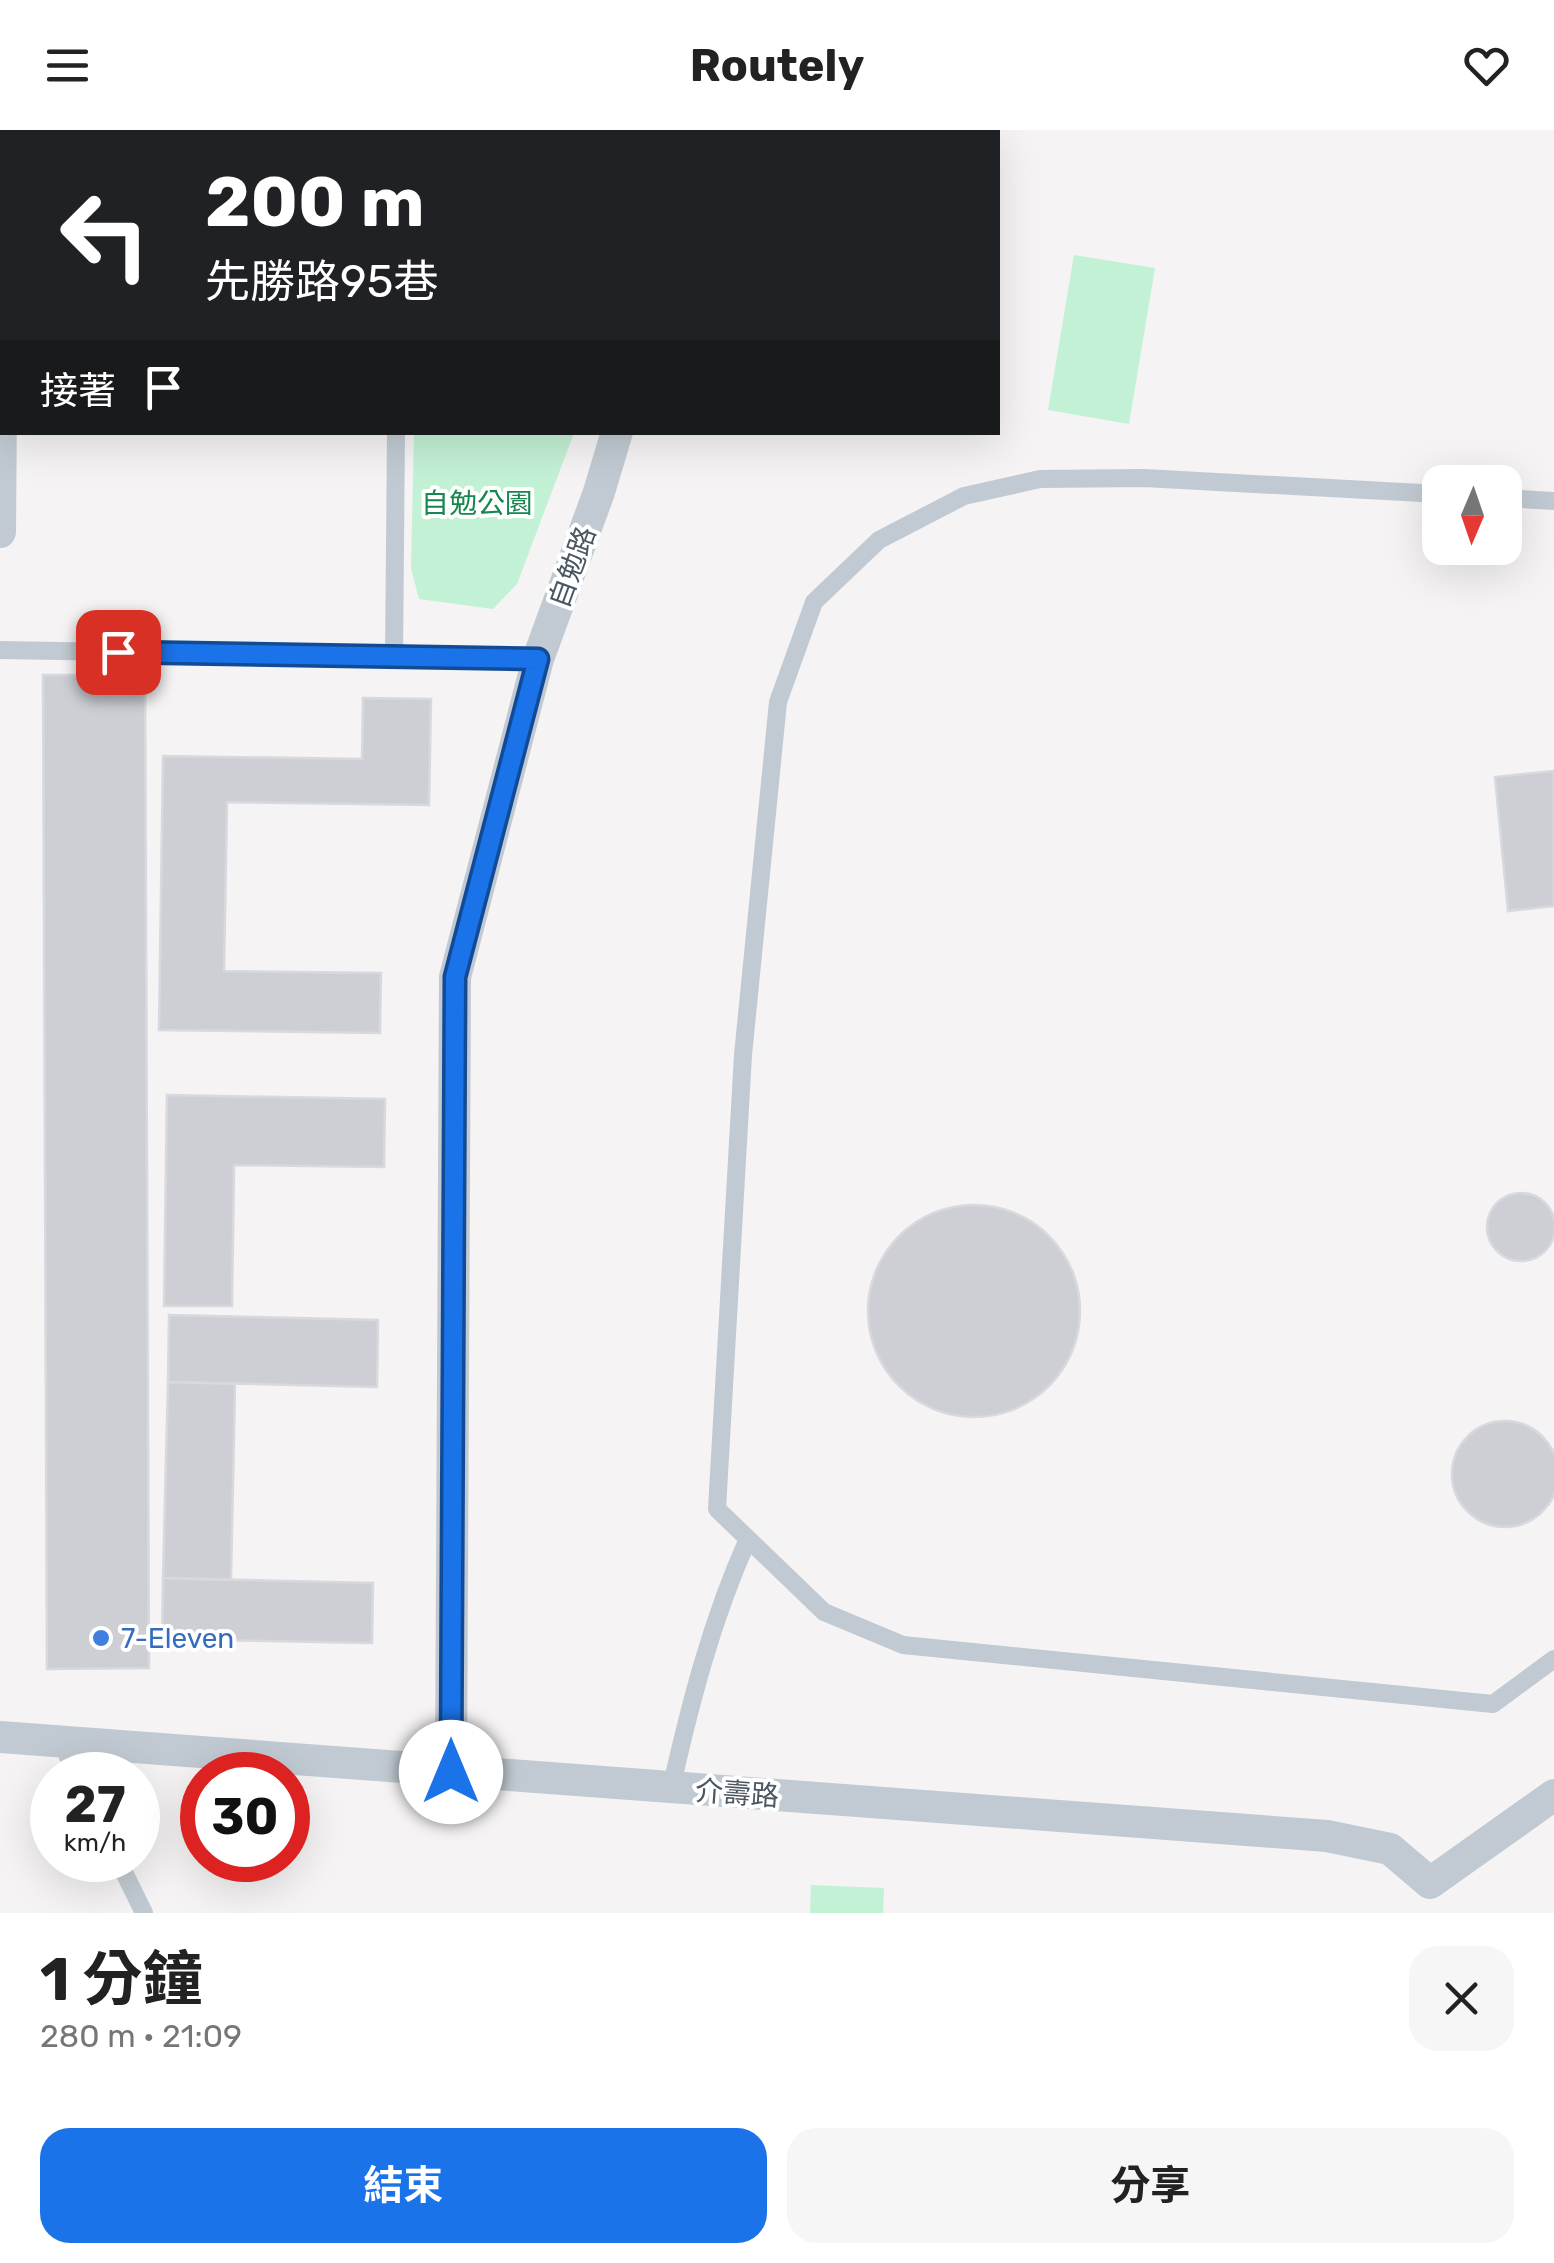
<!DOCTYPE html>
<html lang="zh-TW">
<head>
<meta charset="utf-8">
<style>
	:root { --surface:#fff; --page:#f6f6f6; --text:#222; --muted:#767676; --accent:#1a73e8 }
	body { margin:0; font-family:Rubik,"Noto Sans TC",sans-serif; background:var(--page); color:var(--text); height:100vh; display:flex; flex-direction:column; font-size:38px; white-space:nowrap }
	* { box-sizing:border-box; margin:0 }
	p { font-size:32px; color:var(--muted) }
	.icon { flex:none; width:55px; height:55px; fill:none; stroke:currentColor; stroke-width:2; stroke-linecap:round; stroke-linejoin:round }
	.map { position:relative; height:1783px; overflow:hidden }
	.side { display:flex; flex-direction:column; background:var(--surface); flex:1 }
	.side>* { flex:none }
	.hud { position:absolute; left:0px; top:0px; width:1000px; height:305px; box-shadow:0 10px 40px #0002; background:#202124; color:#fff; overflow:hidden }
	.needle { width:65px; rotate:182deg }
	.controls { position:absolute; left:1422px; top:335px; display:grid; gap:20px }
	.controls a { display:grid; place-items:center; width:100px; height:100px; border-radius:20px; background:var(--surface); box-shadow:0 10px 40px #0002; font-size:50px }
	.speed { position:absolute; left:30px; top:1622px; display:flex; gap:20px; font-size:50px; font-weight:700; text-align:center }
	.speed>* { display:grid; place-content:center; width:130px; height:130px; border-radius:50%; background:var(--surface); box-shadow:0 10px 40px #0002; line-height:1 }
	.speed small { font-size:25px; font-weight:400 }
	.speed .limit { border:15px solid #d22; background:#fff; color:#111 }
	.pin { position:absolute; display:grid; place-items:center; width:85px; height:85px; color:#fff; margin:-42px; border-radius:20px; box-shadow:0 5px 15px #0006 }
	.me { position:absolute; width:110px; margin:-55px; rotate:0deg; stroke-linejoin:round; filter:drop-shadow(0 0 8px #0008) }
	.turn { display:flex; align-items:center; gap:35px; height:210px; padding:0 40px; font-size:45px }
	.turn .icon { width:130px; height:130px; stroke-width:2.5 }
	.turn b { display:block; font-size:70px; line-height:85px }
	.then { display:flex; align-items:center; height:95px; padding:0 40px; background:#0003; gap:20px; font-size:38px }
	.round { display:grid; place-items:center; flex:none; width:105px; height:105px; border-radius:30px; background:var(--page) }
	.head { display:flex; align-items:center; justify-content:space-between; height:170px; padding:0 40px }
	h1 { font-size:60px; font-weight:700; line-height:75px }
	.primary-button { display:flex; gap:20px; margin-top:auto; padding:20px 40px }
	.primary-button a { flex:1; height:115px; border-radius:30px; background:var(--accent); color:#fff; font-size:40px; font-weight:700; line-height:115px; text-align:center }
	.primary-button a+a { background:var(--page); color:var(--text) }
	header { display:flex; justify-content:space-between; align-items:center; height:130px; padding:0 40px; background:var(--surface); font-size:45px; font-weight:700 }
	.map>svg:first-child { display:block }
	.green { fill:#c3f1d5 }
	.building { fill:#cdcfd5; stroke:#d7d9de; stroke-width:2.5 }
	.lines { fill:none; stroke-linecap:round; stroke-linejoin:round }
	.service { stroke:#c1cad2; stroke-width:18 }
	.minor { stroke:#c1cad2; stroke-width:32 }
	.route-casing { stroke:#114b97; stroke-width:25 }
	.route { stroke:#1a73e8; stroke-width:18 }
	.shop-dot { fill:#3f7fe0; stroke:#fff; stroke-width:4 }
	.labels { text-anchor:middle; stroke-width:8; stroke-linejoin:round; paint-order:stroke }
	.park-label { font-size:28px; fill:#17864f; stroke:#fff }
	.street-label { font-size:28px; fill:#4a5661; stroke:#fff }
	.shop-label { font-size:28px; fill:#366cbe; stroke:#fff; text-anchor:start }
</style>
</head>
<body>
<header><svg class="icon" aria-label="menu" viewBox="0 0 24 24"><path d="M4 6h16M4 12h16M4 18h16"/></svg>Routely<svg class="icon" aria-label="heart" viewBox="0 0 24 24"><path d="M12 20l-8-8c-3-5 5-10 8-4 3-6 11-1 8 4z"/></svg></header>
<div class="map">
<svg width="1554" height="1783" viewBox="0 0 1554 1783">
	<rect width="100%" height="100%" fill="#f5f3f3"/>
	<!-- green -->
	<path class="green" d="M1074 125 1155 138 1129 294 1048 280Z
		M414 303H574L517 454 493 479 419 469 411 438Z
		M811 1755 884 1758 883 1783H810Z"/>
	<!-- building -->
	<path class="building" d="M43 545H145L149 1538 47 1539Z
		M363 568 431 569 429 675 227 672 224 841 381 843 380 903 159 900 163 626 362 629Z
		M1554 641V776L1508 781 1495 647Z
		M167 965 385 969 384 1037 234 1035 232 1176H164Z
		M1487 1097a34 34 0 1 1 68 0a34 34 0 1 1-68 0Z
		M868 1181a106 106 0 1 1 212 0a106 106 0 1 1-212 0Z
		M169 1185 378 1190 377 1257 168 1252Z
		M168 1252 235 1254 231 1450 163 1448Z
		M1452 1344a53 53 0 1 1 106 0a53 53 0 1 1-106 0Z
		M163 1448 373 1453 372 1513 162 1509Z"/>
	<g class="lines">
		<!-- service -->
		<path class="service" d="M398 2V0
			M1440 364 1144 348 1040 349 964 366 879 410 814 472 778 572 743 925 717 1379 824 1482 903 1515 1493 1574 1554 1529
			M1505 368 1554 371
			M0 520 538 529
			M394 527 396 302
			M61 1612 77 1645
			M671 1659C690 1574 712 1489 748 1409
			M118 1730 144 1783"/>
		<!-- minor -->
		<path class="minor" d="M5 2V0
			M817 2 820 0
			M0 402 2 143
			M0 1607 1327 1706 1390 1719 1430 1753
			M451 1642 455 847 538 529 599 362 617 302
			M1430 1753 1554 1665"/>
	</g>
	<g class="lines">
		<defs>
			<path id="route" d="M118 522 538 529 455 847 451 1642"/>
		</defs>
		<!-- route casing -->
		<use href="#route" class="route-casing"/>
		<!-- route -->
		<use href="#route" class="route"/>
	</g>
	<!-- markers -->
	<circle class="shop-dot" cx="101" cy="1508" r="10"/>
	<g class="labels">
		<!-- park labels -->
		<g class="park-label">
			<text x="477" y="383">自勉公園</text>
		</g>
		<!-- street labels -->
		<g class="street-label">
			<text transform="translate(572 437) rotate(-70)" y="10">自勉路</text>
			<text transform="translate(737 1663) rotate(4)" y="10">介壽路</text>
		</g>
		<!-- shop labels -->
		<g class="shop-label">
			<text x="121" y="1518">7-Eleven</text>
		</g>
	</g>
</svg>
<div class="controls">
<a><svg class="needle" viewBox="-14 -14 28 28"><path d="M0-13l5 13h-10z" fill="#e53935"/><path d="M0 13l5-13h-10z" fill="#767676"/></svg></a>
</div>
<div class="speed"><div>27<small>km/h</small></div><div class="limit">30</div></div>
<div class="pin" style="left:118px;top:522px;background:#d93025"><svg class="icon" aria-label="arrive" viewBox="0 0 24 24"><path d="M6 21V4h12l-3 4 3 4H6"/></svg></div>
<svg class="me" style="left:451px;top:1642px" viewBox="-20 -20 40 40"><circle r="19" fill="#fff"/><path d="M0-13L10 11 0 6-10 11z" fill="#1a73e8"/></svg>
<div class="hud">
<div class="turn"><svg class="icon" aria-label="left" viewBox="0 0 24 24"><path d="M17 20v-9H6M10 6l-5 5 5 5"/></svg><div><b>200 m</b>先勝路95巷</div></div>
<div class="then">接著<svg class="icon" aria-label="arrive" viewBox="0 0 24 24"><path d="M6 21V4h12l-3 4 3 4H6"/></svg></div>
</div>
</div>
<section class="side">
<div class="head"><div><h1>1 分鐘</h1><p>280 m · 21:09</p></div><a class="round"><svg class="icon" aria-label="close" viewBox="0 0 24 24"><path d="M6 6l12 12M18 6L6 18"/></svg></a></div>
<div class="primary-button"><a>結束</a><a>分享</a></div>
</section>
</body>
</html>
